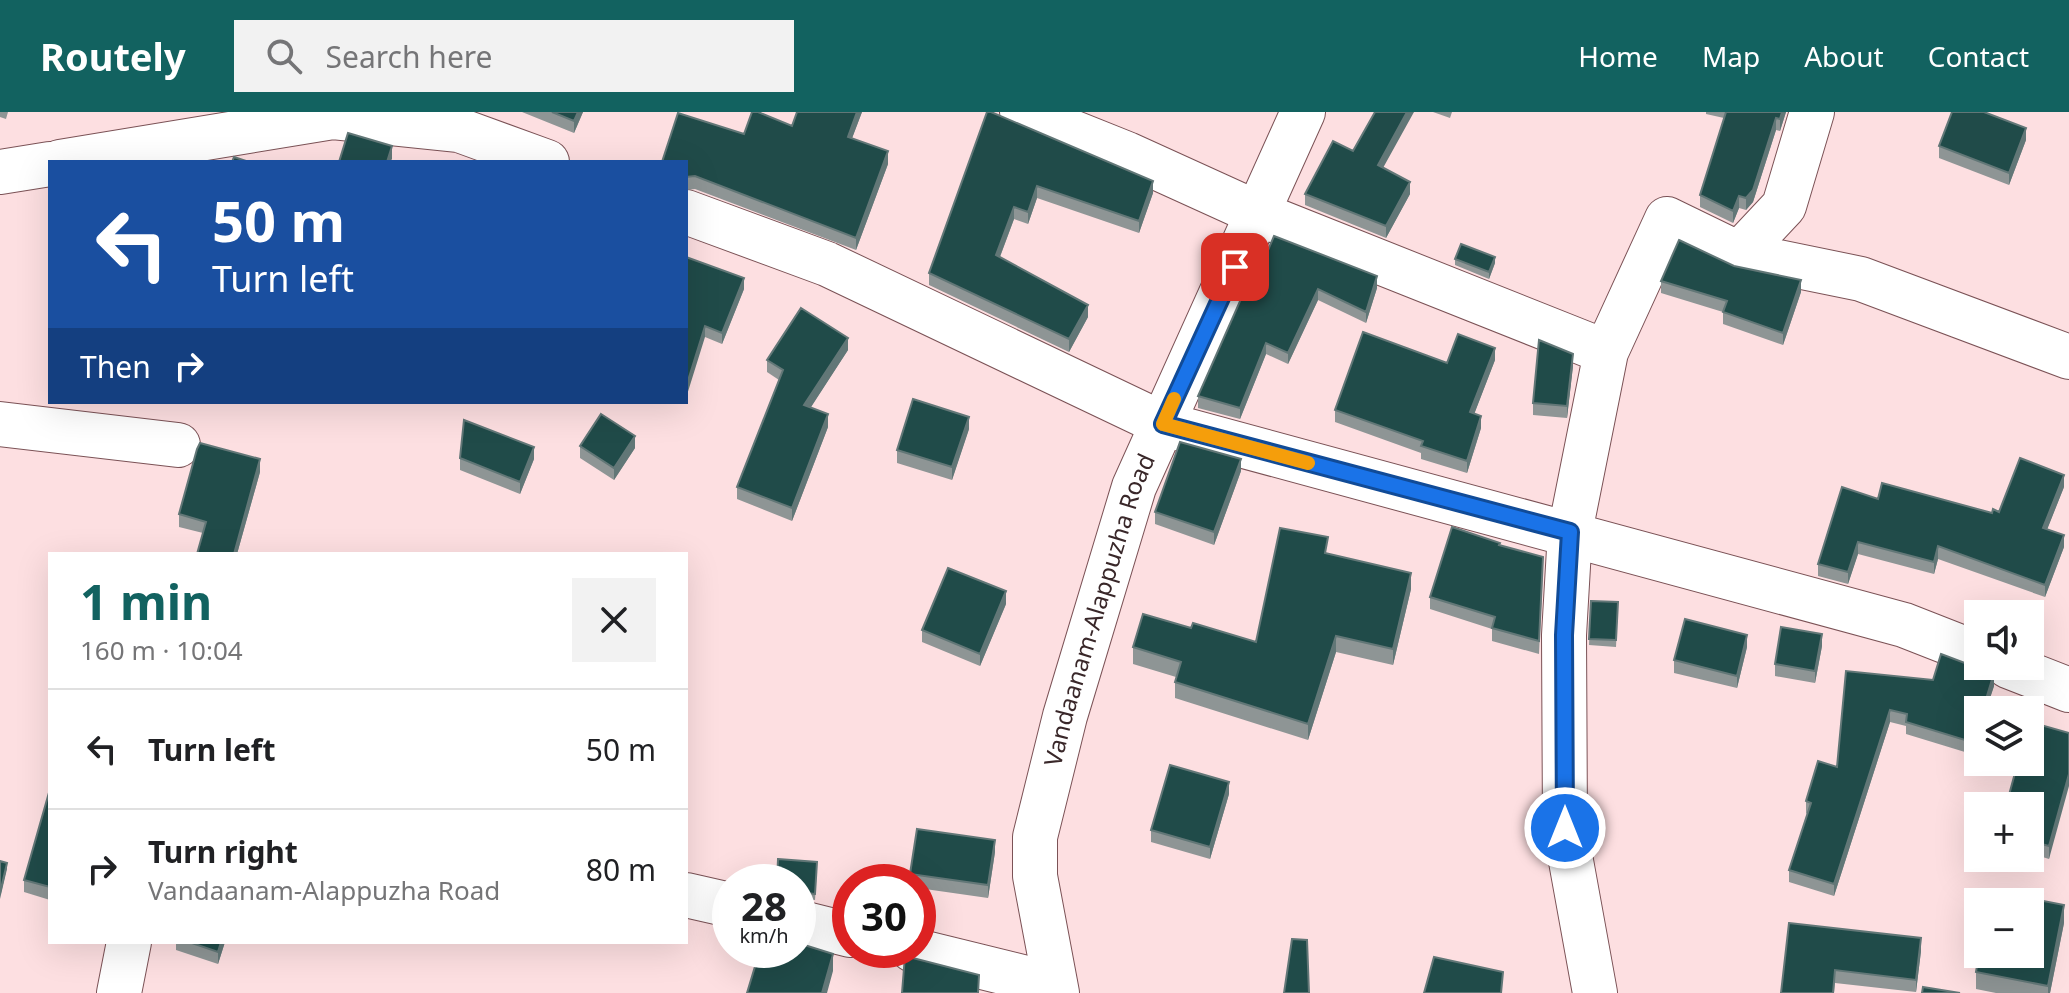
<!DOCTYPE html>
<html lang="en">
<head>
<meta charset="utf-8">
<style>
	:root { --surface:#fff; --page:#f2f2f2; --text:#202124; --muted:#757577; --line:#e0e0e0; --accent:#126260 }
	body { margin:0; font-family:"Noto Sans",sans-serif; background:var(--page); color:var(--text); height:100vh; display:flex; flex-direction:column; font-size:30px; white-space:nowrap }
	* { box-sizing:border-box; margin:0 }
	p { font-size:26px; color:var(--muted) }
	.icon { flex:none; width:44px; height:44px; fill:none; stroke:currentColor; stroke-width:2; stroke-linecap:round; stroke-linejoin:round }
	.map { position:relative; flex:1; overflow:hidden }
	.side { position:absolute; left:48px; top:440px; width:640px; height:392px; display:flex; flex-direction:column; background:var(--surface); border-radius:0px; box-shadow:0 8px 32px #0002 }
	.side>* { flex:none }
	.top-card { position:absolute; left:48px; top:48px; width:640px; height:244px; border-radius:0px; box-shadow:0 8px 32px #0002; background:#1a4fa0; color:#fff; overflow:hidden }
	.controls { position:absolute; left:1964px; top:488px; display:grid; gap:16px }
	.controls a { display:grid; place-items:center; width:80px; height:80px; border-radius:0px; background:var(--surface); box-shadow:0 8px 32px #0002; font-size:40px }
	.speed { position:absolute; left:712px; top:752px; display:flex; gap:16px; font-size:40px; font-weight:700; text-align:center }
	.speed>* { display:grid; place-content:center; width:104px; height:104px; border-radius:50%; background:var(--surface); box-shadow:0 8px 32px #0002; line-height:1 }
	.speed small { font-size:20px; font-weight:400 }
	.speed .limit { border:12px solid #d22; background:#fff; color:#111 }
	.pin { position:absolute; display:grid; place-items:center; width:68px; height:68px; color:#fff; margin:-34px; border-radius:16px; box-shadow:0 4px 12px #0006 }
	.me { position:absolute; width:88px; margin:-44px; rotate:0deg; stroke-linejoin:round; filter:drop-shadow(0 0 6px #0008) }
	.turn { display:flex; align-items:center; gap:28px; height:168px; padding:0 32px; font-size:36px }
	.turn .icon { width:104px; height:104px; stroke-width:2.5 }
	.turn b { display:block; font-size:56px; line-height:68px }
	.then { display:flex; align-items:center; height:76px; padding:0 32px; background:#0003; gap:16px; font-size:30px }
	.round { display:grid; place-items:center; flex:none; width:84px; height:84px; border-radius:0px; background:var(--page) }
	.summary { display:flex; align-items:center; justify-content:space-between; height:136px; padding:0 32px }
	h1 { font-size:48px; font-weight:700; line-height:60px; color:var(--accent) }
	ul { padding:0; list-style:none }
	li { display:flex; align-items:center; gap:24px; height:120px; padding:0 32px; border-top:2px solid var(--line) }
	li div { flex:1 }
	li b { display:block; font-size:30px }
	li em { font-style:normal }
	header { display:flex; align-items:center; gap:48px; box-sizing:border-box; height:112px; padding:0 40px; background:var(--accent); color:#fff }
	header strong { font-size:38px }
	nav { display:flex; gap:44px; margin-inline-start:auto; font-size:28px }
	.search { width:560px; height:72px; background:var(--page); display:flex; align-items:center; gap:20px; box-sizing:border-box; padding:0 28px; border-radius:0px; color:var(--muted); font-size:30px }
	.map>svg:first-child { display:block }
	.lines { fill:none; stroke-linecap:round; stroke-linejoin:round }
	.minor-casing { stroke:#7b5256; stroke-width:46 }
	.major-casing { stroke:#7b5256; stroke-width:46 }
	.minor { stroke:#fff; stroke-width:44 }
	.major { stroke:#fff; stroke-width:44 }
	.wall { fill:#8e9595 }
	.shaded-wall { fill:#627777 }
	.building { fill:#204b49; stroke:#627777; stroke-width:2 }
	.route-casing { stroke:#114b97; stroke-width:20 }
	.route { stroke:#1a73e8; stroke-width:14 }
	.slow { stroke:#f59e0b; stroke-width:14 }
	.labels { text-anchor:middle; stroke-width:8; stroke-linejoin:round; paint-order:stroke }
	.street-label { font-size:24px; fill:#392729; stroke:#fcf2f2 }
</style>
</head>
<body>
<header>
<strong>Routely</strong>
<div class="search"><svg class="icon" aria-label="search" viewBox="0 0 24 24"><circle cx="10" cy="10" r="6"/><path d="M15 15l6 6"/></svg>Search here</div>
<nav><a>Home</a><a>Map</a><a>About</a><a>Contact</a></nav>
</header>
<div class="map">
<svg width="2069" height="881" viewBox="0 0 2069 881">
	<rect width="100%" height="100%" fill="#fddfe1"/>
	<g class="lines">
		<defs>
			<path id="minor" d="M1022 0 1127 42 1259 102 1606 240 1667 107 1739 142 1784 94 1812 0
				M60 50 333 5 459 18 547 50
				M0 60 50 52
				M686 100 827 152 1163 312 1904 513 1978 542
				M1739 142 1861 167 2069 245
				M0 312 178 333
				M2008 554 2069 578
				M686 783 730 793
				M798 810 850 823
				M913 838 1055 873
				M119 881 129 830
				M1595 881 1565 716 1564 523 1570 420 1606 240"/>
			<g id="major">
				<path id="s1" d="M1057 881 1035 764V725L1065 604 1134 375 1303 0"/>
			</g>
		</defs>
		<!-- minor casing -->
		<use href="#minor" class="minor-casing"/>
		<!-- major casing -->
		<use href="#major" class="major-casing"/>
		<!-- minor -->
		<use href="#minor" class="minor"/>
		<!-- major -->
		<use href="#major" class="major"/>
	</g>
	<!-- wall -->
	<path class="wall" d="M0 0H8L6 7 0 5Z
		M522 0H583L574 21Z
		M862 0 852 26 888 52 856 138 695 77 686 78V50L744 22Z
		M987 0 1153 81 1139 121 1037 86 1028 112 1014 107 1000 145 1088 205 1069 240 929 173V161Z
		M1433 0H1452L1450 6Z
		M1706 0H1786L1780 19 1776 18 1753 90 1746 98 1739 96 1733 111 1700 95V83L1724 6 1706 2Z
		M2026 28 2009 73 1939 46V34Z
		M1383 56 1410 82 1386 126 1305 93V82Z
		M686 145 744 177 722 232 705 225Z
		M1455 147 1495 151 1489 167 1455 153Z
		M1734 154 1801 180 1783 233 1723 212V200L1661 181V169Z
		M1261 155 1377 176 1366 211 1318 188 1288 252 1266 242 1240 307 1198 296V284Z
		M848 238 810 296 828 315 792 409 737 387V375L779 268 767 260V248Z
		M1495 248 1474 302 1481 316 1467 361 1421 347V341L1335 310V298L1447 251Z
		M1573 254 1567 306 1533 303V291Z
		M969 317 952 368 897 351V338Z
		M580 334 635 336 614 368 580 346Z
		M460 346 534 347 520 382 460 358Z
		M1241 359 1214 433 1155 412V400Z
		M260 360 237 442H197L203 421 179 415V402Z
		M2064 375 2047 417 2064 435 2045 485 1938 447 1934 462 1858 442 1848 472 1818 464V452L1878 387 1992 401 1999 400Z
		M1500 434 1543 457 1539 542 1492 529V517L1430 497V485Z
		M1328 442 1411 477 1393 553 1336 540 1308 628 1175 586V570L1176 565 1133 552V535L1191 516 1256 530Z
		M1591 489 1618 490 1616 535 1589 533Z
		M1006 492 980 554 922 530V518Z
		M1822 534 1815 571 1775 564V552Z
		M1747 535 1737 576 1674 561V548Z
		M1846 559 1994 574 1986 598H1978V644L1906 622V614L1890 610 1834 784 1789 770V758L1807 702 1806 701V689L1837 655Z
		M2069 621 2049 747 2030 741V694L2017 656 1996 650H2030Z
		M50 677V788L24 780V768Z
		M1229 682 1210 747 1151 730V718Z
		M995 740 988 786 918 776V770H910V762Z
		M817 756 815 788 798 787V770Z
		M1789 811 1921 839 1916 880 1835 871 1834 881H1781Z
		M2064 811 2050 881H1996L1976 877V860Z
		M176 830H225L218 852 176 838Z"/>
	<!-- shaded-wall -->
	<path class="shaded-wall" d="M578 0H583L574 21V9Z
		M857 0H862L848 37V25Z
		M1407 0H1414L1378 65V53Z
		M1782 0H1786L1780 19V7Z
		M1776 6V18L1753 90 1746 98V86Z
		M2026 16V28L2009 73V61Z
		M392 34V47L390 50H387Z
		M888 39V52L856 138V126Z
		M1153 69V81L1139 121V109Z
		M1410 70V82L1386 126V114Z
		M1037 74V86L1028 112V100Z
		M1739 84V96L1733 111V99Z
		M1014 95V107L996 155V143Z
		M1495 145V151L1489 167V160Z
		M1377 164V176L1366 211V200Z
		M744 166V177L722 232V221Z
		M1801 168V180L1783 233V221Z
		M1318 177V188L1288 252V241Z
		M1088 193V205L1069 240V227Z
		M705 214V225L686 286V275Z
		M848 226V238L804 306V293Z
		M1266 231V242L1240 307V296Z
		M1495 236V248L1470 313V300Z
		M1573 242V254L1567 306V294Z
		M828 302V315L792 409V396Z
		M1481 304V316L1467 361V349Z
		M969 305V317L952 368V355Z
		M635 324V336L614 368V356Z
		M534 335V347L520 382V370Z
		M260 347V360L237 442H234Z
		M1241 347V359L1214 433V420Z
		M2064 363V375L2043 428V416Z
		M2064 423V435L2045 485V473Z
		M1858 430V442L1848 472V460Z
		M1938 434V447L1934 462V450Z
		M1411 461V477L1393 553V537Z
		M1006 479V492L980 554V542Z
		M1822 522V534L1815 571V559Z
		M1747 523V535L1737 576V564Z
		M1336 524V540L1308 628V612Z
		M1994 561V574L1986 598H1983Z
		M1890 598V610L1834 784V772Z
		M2069 662V674L2049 747V734Z
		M1229 670V682L1210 747V735Z
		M995 728V740L988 786V773Z
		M7 751V757L0 787V781Z
		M2064 793V811L2050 881H2048V874Z
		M1921 826V839L1916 880V868Z
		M221 830H225L218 852V840Z
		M833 842V859L827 881H822Z"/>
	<!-- building -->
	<path class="building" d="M552 0H578L574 9Z
		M752 0H758L792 14 797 0H857L848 25 888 39 856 126 695 64 686 65V50H662L678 1 744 22Z
		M987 0H991L1153 69 1139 109 1037 74 1028 100 1014 95 996 143 1088 193 1069 227 929 161Z
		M1375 0H1407L1378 53 1410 70 1386 114 1305 82 1333 29 1353 39Z
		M1726 0H1782L1780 7 1776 6 1753 78 1746 86 1739 84 1733 99 1700 83Z
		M1952 0H1984L2026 16 2009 61 1939 34Z
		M348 21 392 34 387 50H339Z
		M234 45 249 50H232Z
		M1274 124 1377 164 1366 200 1318 177 1288 241 1266 231 1240 296 1198 284 1256 153 1261 155Z
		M1679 128 1734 154 1801 168 1783 221 1723 200 1727 189 1661 169Z
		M1461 132 1495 145 1489 160 1455 147Z
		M686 145 744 166 722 221 705 214 686 275Z
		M801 196 848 226 804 293 828 302 792 396 737 375 783 258 767 248Z
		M1363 220 1447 251 1458 222 1495 236 1470 300 1481 304 1467 349 1421 334 1423 329 1335 298Z
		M1539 228 1573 242 1567 294 1533 291Z
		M913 287 969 305 952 355 897 338Z
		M601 302 635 324 614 356 580 334Z
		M464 308 534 335 520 370 460 346Z
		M1180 330 1241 347 1214 420 1155 400Z
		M200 331 260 347 234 442H197L206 410 179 402 197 337Z
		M2020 346 2064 363 2043 416 2064 423 2045 473 1938 434 1934 450 1858 430 1848 460 1818 452 1842 375 1878 387 1882 371 1992 401 1993 397 1999 400Z
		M1452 415 1500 431 1499 433 1543 445 1539 529 1492 516 1495 505 1430 485Z
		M1280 416 1328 425 1325 441 1411 461 1393 537 1336 524 1308 612 1175 570 1181 550 1133 535 1143 502 1191 516 1193 511 1256 530Z
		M948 456 1006 479 980 542 922 518Z
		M1591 489 1618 490 1616 528 1589 527Z
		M1685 507 1747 523 1737 564 1674 548Z
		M1781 515 1822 522 1815 559 1775 552Z
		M1941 542 1970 553 1988 554 1994 561 1983 597 1987 598H1978V632L1906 610 1907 602 1890 598 1834 772 1789 758 1811 691 1806 689 1818 649 1837 655 1846 559 1933 568Z
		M2030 610 2069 621V662L2049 734 2030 729V694H2006L2018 650H2030Z
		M1170 653 1229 670 1210 735 1151 718Z
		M50 677V775L24 768Z
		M917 717 995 728 988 773 910 762Z
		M778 747 817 750 815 782 798 780V770H777Z
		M0 749 7 751 0 781Z
		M1992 779 2064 793 2048 874 1976 860 1979 842H2030V790H1990Z
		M1789 811 1921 826 1916 868 1835 858 1833 881H1781Z
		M1292 827 1307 828 1309 881H1284Z
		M189 830H221L218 840Z
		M798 831 833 842 822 881H747L760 838H798Z
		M905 844 979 863 978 881H902Z
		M1434 845 1503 860 1501 881H1424Z
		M1923 875 1960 881H1922Z"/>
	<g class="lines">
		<defs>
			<path id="route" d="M1235 155 1163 312 1570 420 1564 523 1565 716"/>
		</defs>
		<!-- route casing -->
		<use href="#route" class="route-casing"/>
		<!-- route -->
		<use href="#route" class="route"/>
		<!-- slow -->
		<path class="slow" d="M1174 287 1163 312 1308 351"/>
	</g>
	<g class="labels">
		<!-- street labels -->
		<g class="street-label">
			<text dy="8" stroke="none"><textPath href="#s1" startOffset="394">Vandaanam-Alappuzha Road</textPath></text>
		</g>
	</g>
</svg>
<div class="controls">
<a><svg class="icon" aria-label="sound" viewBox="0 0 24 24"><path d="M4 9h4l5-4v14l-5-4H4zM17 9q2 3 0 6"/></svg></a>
<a><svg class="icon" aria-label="layers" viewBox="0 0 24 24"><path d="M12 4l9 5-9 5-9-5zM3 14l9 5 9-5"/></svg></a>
<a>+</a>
<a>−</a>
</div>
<div class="speed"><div>28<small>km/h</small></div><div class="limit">30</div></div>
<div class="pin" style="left:1235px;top:155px;background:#d93025"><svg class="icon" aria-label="arrive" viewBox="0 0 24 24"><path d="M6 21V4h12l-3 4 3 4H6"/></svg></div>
<svg class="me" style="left:1565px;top:716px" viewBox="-20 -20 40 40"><circle r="17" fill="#1a73e8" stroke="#fff" stroke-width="3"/><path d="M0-11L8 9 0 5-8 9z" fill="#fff"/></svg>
<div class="top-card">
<div class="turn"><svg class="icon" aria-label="left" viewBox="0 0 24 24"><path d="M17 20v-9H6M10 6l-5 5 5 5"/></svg><div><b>50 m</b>Turn left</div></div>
<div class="then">Then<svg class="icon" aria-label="right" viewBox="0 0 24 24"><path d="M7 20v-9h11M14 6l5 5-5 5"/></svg></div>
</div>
<section class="side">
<div class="summary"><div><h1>1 min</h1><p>160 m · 10:04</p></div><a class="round"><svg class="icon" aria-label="close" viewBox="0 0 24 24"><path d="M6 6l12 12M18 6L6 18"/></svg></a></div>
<ul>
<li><svg class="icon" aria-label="left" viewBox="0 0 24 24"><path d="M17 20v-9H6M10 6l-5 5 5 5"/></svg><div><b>Turn left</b></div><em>50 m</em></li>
<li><svg class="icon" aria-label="right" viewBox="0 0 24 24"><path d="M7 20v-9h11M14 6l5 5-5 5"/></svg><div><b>Turn right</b><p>Vandaanam-Alappuzha Road</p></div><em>80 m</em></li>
</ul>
</section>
</div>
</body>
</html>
